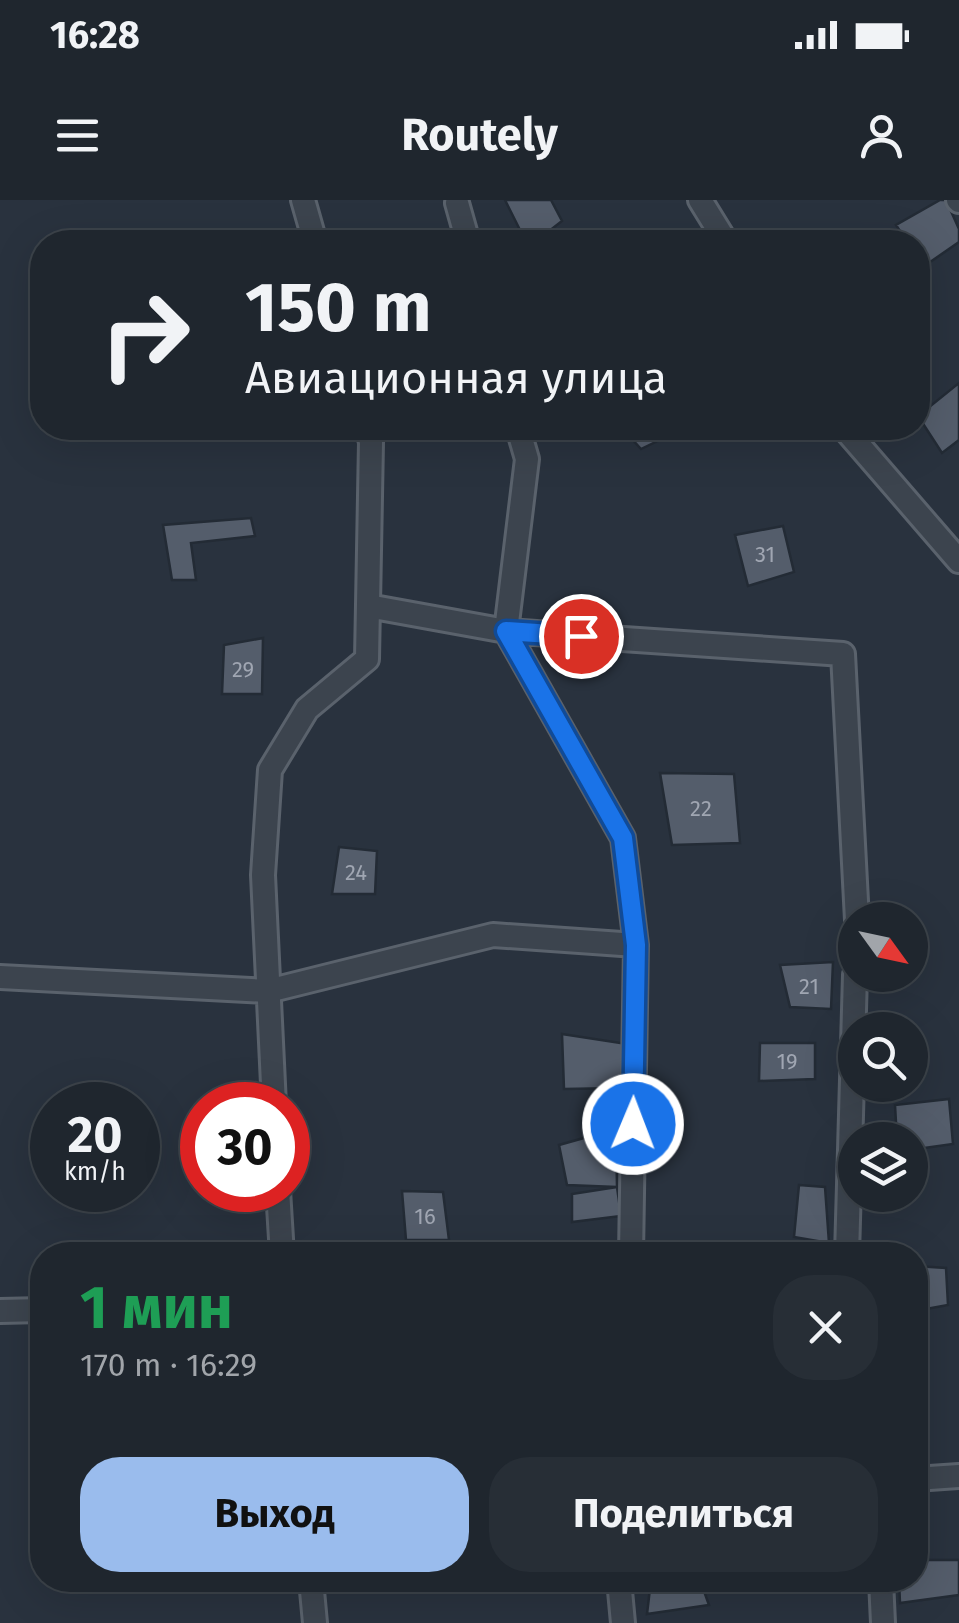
<!DOCTYPE html>
<html lang="ru">
<head>
<meta charset="utf-8">
<style>
	:root { --surface:#1f262e; --page:#272e36; --text:#f1f3f6; --muted:#a1a5aa; --line:#3c434a; --accent:#9abced }
	body { margin:0; font-family:"Fira Sans",sans-serif; background:var(--page); color:var(--text); height:100vh; display:flex; flex-direction:column; font-size:38px; white-space:nowrap }
	* { box-sizing:border-box; margin:0 }
	p { font-size:32px; color:var(--muted) }
	.icon { flex:none; width:55px; height:55px; fill:none; stroke:currentColor; stroke-width:2; stroke-linecap:round; stroke-linejoin:round }
	.map { position:relative; flex:1; overflow:hidden }
	.sheet { position:absolute; left:30px; top:1042px; width:898px; height:350px; display:flex; flex-direction:column; background:var(--surface); border-radius:40px; box-shadow:0 10px 40px #0002,0 0 0 2px var(--line) }
	.sheet>* { flex:none }
	.top-card { position:absolute; left:30px; top:30px; width:900px; height:210px; border-radius:40px; box-shadow:0 10px 40px #0002,0 0 0 2px var(--line); background:#1f262e; color:var(--text); overflow:hidden }
	.needle { width:65px; rotate:123deg }
	.fabs { position:absolute; left:838px; top:702px; display:grid; gap:20px }
	.fabs a { display:grid; place-items:center; width:90px; height:90px; border-radius:50%; background:var(--surface); box-shadow:0 10px 40px #0002,0 0 0 2px var(--line); font-size:50px }
	.speed { position:absolute; left:30px; top:882px; display:flex; gap:20px; font-size:50px; font-weight:700; text-align:center }
	.speed>* { display:grid; place-content:center; width:130px; height:130px; border-radius:50%; background:var(--surface); box-shadow:0 10px 40px #0002,0 0 0 2px var(--line); line-height:1 }
	.speed small { font-size:25px; font-weight:400 }
	.speed .limit { border:15px solid #d22; background:#fff; color:#111 }
	.pin { position:absolute; display:grid; place-items:center; width:85px; height:85px; color:#fff; margin:-42px; border:5px solid #fff; border-radius:50%; box-shadow:0 2px 10px #0007 }
	.me { position:absolute; width:110px; margin:-55px; rotate:1deg; stroke-linejoin:round; filter:drop-shadow(0 0 8px #0008) }
	.turn { display:flex; align-items:center; gap:35px; height:210px; padding:0 50px; font-size:45px }
	.turn .icon { width:130px; height:130px; stroke-width:2.5 }
	.turn b { display:block; font-size:70px; line-height:85px }
	.round { display:grid; place-items:center; flex:none; width:105px; height:105px; border-radius:40px; background:var(--page) }
	.headline { display:flex; align-items:center; justify-content:space-between; height:170px; padding:0 50px }
	h1 { font-size:60px; font-weight:700; line-height:75px; color:#1e9e55 }
	.action { display:flex; gap:20px; margin-top:auto; padding:20px 50px }
	.action a { flex:1; height:115px; border-radius:40px; background:var(--accent); color:#111; font-size:40px; font-weight:700; line-height:115px; text-align:center }
	.action a+a { background:var(--page); color:var(--text) }
	.status { display:flex; justify-content:space-between; align-items:center; height:70px; padding:0 50px; background:var(--surface); direction:ltr }
	.status svg { height:28px; fill:currentColor }
	header { display:flex; justify-content:space-between; align-items:center; height:130px; padding:0 50px; background:var(--surface); font-size:45px; font-weight:700 }
	.map>svg:first-child { display:block }
	.building { fill:#545d6b; stroke:#232b35; stroke-width:2.5 }
	.lines { fill:none; stroke-linecap:round; stroke-linejoin:round }
	.minor-casing { stroke:#5a626c; stroke-width:28 }
	.minor { stroke:#3c444e; stroke-width:22 }
	.route-casing { stroke:#114b97; stroke-width:25 }
	.route { stroke:#1a73e8; stroke-width:18 }
	.labels { text-anchor:middle; stroke-width:9; stroke-linejoin:round; paint-order:stroke }
	.number-label { font-size:22px; fill:#a0a6b2 }
</style>
</head>
<body>
<div class="status"><b>16:28</b><svg viewBox="0 0 49 12"><path d="M0 12V9h3v3zM5 12V6h3v6zM10 12V3h3v9zM15 12V0h3v12zM26 1h20v11H26zM47 4h2v5h-2z"/></svg></div>
<header><svg class="icon" aria-label="menu" viewBox="0 0 24 24"><path d="M4 6h16M4 12h16M4 18h16"/></svg>Routely<svg class="icon" aria-label="person" viewBox="0 0 24 24"><circle cx="12" cy="8" r="4"/><path d="M4 21q1-7 8-7t8 7"/></svg></header>
<div class="map">
<svg width="959" height="1423" viewBox="0 0 959 1423">
	<rect width="100%" height="100%" fill="#29323e"/>
	<!-- building -->
	<path class="building" d="M505 0H551L562 21 535 42H526Z
		M940 0H946L959 29V42L923 67 918 42H907L896 25Z
		M959 183V240L942 253 918 216Z
		M622 228H671L674 233 641 249Z
		M251 318 255 336 191 343 196 380H172L163 325Z
		M783 326 794 372 748 386 735 335Z
		M263 438 262 494H222L224 445Z
		M660 573 734 574 740 643 672 645Z
		M339 647 377 651 375 694H332Z
		M833 762 831 809 790 807 780 765Z
		M562 834 627 844 620 888 564 889Z
		M760 843H815V879L759 881Z
		M949 899 953 944 910 950V940H897L895 905Z
		M616 929 617 987 567 985 559 945Z
		M799 985 825 987 829 1043 794 1037Z
		M617 987 621 1016 572 1022V994Z
		M402 991 443 992 449 1040H406Z
		M915 1066 946 1068 948 1105 915 1111Z
		M915 1360H959V1395L900 1403 899 1380H915Z
		M651 1380H700L709 1405 647 1414Z"/>
	<g class="lines">
		<defs>
			<path id="minor" d="M303 0 315 42
				M700 0 726 42
				M958 0 959 1
				M457 3 468 42
				M518 228 527 259 506 431 843 454 857 720
				M844 228 959 361
				M368 406 506 431 623 638 636 745 631 1055
				M0 777 268 791 493 735 636 745
				M274 905 263 675 270 570 307 509 367 459 371 242 367 228
				M278 990 282 1055
				M847 1055 855 775
				M0 1111 42 1110
				M915 1279 959 1276
				M311 1380 315 1423
				M619 1380 623 1423
				M881 1380 883 1423"/>
		</defs>
		<!-- minor casing -->
		<use href="#minor" class="minor-casing"/>
		<!-- minor -->
		<use href="#minor" class="minor"/>
	</g>
	<g class="lines">
		<defs>
			<path id="route" d="M581 436 506 431 623 638 636 745 633 924"/>
		</defs>
		<!-- route casing -->
		<use href="#route" class="route-casing"/>
		<!-- route -->
		<use href="#route" class="route"/>
	</g>
	<g class="labels">
		<!-- number labels -->
		<g class="number-label">
			<text x="765" y="362">31</text>
			<text x="243" y="477">29</text>
			<text x="701" y="616">22</text>
			<text x="356" y="680">24</text>
			<text x="809" y="794">21</text>
			<text x="787" y="869">19</text>
			<text x="425" y="1024">16</text>
		</g>
	</g>
</svg>
<div class="fabs">
<a><svg class="needle" viewBox="-14 -14 28 28"><path d="M0-13l5 13h-10z" fill="#e53935"/><path d="M0 13l5-13h-10z" fill="#a1a5aa"/></svg></a>
<a><svg class="icon" aria-label="search" viewBox="0 0 24 24"><circle cx="10" cy="10" r="6"/><path d="M15 15l6 6"/></svg></a>
<a><svg class="icon" aria-label="layers" viewBox="0 0 24 24"><path d="M12 4l9 5-9 5-9-5zM3 14l9 5 9-5"/></svg></a>
</div>
<div class="speed"><div>20<small>km/h</small></div><div class="limit">30</div></div>
<div class="pin" style="left:581px;top:436px;background:#d93025"><svg class="icon" aria-label="arrive" viewBox="0 0 24 24"><path d="M6 21V4h12l-3 4 3 4H6"/></svg></div>
<svg class="me" style="left:633px;top:924px" viewBox="-20 -20 40 40"><circle r="17" fill="#1a73e8" stroke="#fff" stroke-width="3"/><path d="M0-11L8 9 0 5-8 9z" fill="#fff"/></svg>
<div class="top-card">
<div class="turn"><svg class="icon" aria-label="right" viewBox="0 0 24 24"><path d="M7 20v-9h11M14 6l5 5-5 5"/></svg><div><b>150 m</b>Авиационная улица</div></div>
</div>
<section class="sheet">
<div class="headline"><div><h1>1 мин</h1><p>170 m · 16:29</p></div><a class="round"><svg class="icon" aria-label="close" viewBox="0 0 24 24"><path d="M6 6l12 12M18 6L6 18"/></svg></a></div>
<div class="action"><a>Выход</a><a>Поделиться</a></div>
</section>
</div>
</body>
</html>
